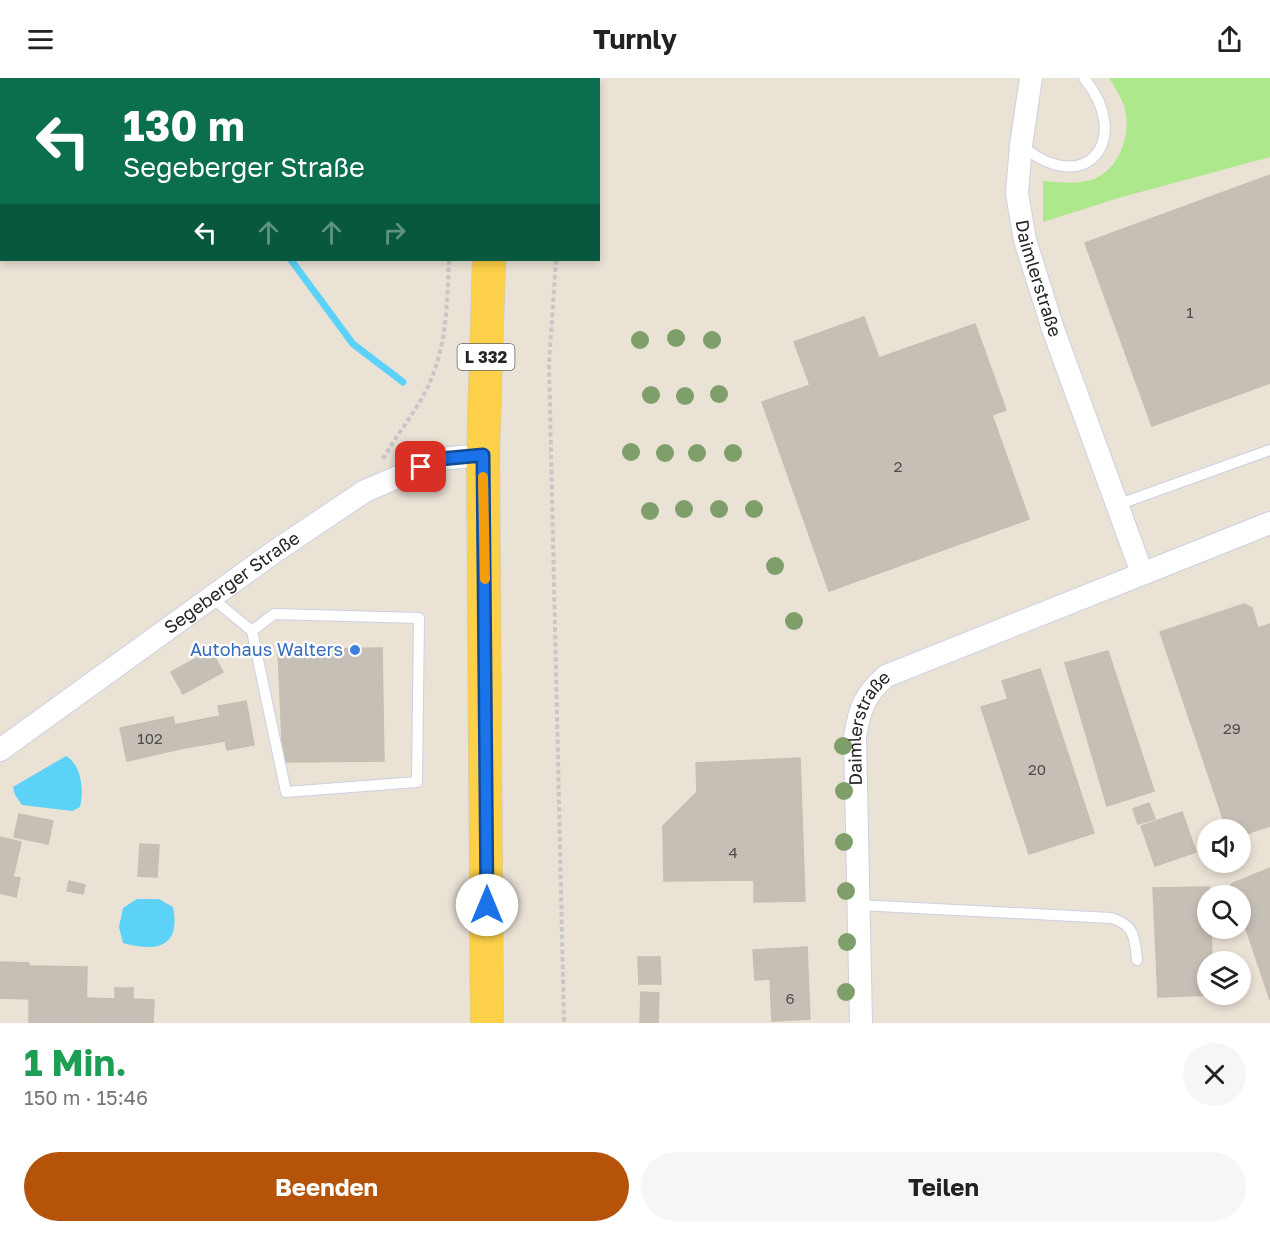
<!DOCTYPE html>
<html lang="de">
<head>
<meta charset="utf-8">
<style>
	:root { --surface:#fff; --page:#f6f6f6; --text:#222; --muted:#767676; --accent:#b45309 }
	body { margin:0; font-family:"Golos Text",sans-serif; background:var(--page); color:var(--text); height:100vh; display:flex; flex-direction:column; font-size:22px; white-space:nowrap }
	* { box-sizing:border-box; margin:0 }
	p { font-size:20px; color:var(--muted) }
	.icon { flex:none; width:33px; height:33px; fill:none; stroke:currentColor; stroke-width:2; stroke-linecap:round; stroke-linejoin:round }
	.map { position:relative; height:945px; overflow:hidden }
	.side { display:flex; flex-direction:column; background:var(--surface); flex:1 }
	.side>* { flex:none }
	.guide { position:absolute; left:0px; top:0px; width:600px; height:183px; box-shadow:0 3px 9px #0003; background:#0b6e4f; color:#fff; overflow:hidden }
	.tools { position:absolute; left:1197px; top:741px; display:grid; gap:12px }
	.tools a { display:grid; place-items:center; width:54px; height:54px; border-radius:50%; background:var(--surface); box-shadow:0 3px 9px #0003; font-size:30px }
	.pin { position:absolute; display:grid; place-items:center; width:51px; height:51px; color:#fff; margin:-26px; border-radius:12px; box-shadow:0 3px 9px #0006 }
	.me { position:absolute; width:66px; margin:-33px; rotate:0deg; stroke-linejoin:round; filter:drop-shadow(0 0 4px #0008) }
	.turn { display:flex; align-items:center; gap:21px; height:126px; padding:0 24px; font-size:27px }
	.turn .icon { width:78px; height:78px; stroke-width:2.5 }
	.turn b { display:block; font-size:42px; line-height:51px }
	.lanes { display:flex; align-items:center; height:57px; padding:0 24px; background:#0003; justify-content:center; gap:30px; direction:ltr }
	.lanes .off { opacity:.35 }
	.round { display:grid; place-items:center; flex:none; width:63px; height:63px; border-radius:32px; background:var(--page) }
	.summary { display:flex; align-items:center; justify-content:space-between; height:102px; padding:0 24px }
	h1 { font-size:36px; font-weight:700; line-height:45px; color:#1e9e55 }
	.button { display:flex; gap:12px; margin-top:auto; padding:12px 24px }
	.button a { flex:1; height:69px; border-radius:36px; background:var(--accent); color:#fff; font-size:24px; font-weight:700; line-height:69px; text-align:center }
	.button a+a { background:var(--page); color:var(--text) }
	header { display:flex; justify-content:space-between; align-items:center; height:78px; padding:0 24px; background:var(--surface); font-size:27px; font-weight:700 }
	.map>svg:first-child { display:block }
	.green { fill:#ade88c }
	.water { fill:#5dd2f9 }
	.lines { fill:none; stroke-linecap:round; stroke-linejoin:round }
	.stream { stroke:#5dd2f9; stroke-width:7 }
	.building { fill:#c6bfb6; stroke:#c6beb0; stroke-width:1.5 }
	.service-casing { stroke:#cbd0e2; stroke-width:12 }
	.minor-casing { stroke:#cbd0e2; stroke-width:24 }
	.primary-casing { stroke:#c7c7c7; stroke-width:34 }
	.path { stroke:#c7c7c7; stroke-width:4; stroke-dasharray:4.5 3; stroke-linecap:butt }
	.service { stroke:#fff; stroke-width:10 }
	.minor { stroke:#fff; stroke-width:22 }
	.primary { stroke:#fdd049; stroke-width:33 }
	.tree { fill:#7f9f6a }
	.route-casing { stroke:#114b97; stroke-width:15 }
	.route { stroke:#1a73e8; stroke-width:10 }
	.slow { stroke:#f59e0b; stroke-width:10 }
	.shop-dot { fill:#3f7fe0; stroke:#fff; stroke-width:2 }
	.labels { text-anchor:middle; stroke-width:4.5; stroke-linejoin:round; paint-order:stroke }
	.number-label { font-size:15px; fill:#4e4c4a }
	.shield { fill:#fff; stroke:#676767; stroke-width:1.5 }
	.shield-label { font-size:16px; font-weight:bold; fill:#262626 }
	.street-label { font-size:18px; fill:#262626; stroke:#fff }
	.shop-label { font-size:18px; fill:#366cbe; stroke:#fff; text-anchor:end }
</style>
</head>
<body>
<header><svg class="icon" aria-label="menu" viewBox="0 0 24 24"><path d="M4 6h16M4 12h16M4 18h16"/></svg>Turnly<svg class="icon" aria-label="share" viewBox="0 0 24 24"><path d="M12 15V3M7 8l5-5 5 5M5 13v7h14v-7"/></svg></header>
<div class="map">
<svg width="1270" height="945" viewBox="0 0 1270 945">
	<rect width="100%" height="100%" fill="#ebe2d6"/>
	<!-- green -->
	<path class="green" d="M1109 0H1270V79L1122 119 1043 144V103C1059 104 1079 107 1094 101 1122 90 1133 50 1123 25 1119 16 1114 8 1109 0Z"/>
	<!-- water -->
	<path class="water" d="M66 678C82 687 84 713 80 729L72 733 22 727 15 717 13 709Z
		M137 821H159L173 829C181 870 156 874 123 865L119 849 123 830Z"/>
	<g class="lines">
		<!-- stream -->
		<path class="stream" d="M0 77 2 76
			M291 182 353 266 403 304"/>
	</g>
	<!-- building -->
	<path class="building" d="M1270 97V305L1152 348 1085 165Z
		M864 239 879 280 975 246 1006 332 992 337 1029 441 829 513 762 324 810 307 794 264Z
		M1244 526 1252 530 1258 550 1270 546V748L1240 758V752H1227L1160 554Z
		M382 570 384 683 283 684 278 572Z
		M211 572 223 594 183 616 171 594Z
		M1108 573 1154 713 1107 728 1065 585Z
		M1040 591 1094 755 1029 776 981 629 1008 621 1002 603Z
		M246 623 254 667 227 672 218 628Z
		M220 638 225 663 180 671 174 647Z
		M173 639 180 671 127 683 120 650Z
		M800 680 805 823 754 824V802L664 803 663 748 697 714 696 685Z
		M1149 725 1155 741 1138 746 1133 731Z
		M1182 734 1196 774 1155 788 1141 748Z
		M19 736 53 743 48 766 14 759Z
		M0 759 21 764 13 799 20 800 16 819 0 815Z
		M140 766 159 767 157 799 138 798Z
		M1270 790V922L1240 833V818H1235L1231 806Z
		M69 803 85 807 83 816 67 813Z
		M1209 809 1208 850H1211L1212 884H1208V916L1213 917 1158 919 1153 810Z
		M807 869 810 941 772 943 770 901 755 902 753 872Z
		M638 879H660L661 906H639Z
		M0 884 29 885V921L0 920Z
		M29 888 87 889 86 945H29Z
		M115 910H133V921L154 922 153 945H86V920L115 921Z
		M641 914 659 915 658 945H640Z"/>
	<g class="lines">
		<defs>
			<path id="service" d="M1021 67C1086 122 1134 61 1084 0
				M1117 427 1270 372
				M212 520 252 553 286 714 417 704 419 540 274 536 252 553
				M859 827 1111 840C1134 846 1135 860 1137 882"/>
			<g id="minor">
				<path id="s1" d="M1031 0 1021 67 1017 116 1025 162 1053 251 1142 495"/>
				<path id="s2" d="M0 672 277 472 365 413 440 381 483 377"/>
				<path id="s3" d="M861 945 855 659C859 632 865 616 886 598L1270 445"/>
			</g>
			<path id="primary" d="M495 2V0
				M487 945 483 377 489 182"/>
		</defs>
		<!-- service casing -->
		<use href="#service" class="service-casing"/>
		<!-- minor casing -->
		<use href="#minor" class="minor-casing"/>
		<!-- primary casing -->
		<use href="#primary" class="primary-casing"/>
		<!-- path -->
		<path class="path" d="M459 2V0
			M568 2 569 0
			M556 182 549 285 564 945
			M383 381C395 359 411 340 423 318 447 275 447 229 449 182"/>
		<!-- service -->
		<use href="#service" class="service"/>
		<!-- minor -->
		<use href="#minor" class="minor"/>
		<!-- primary -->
		<use href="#primary" class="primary"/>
	</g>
	<!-- trees -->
	<g class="tree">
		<circle cx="676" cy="260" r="9"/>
		<circle cx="640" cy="262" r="9"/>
		<circle cx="712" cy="262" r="9"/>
		<circle cx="719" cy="316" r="9"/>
		<circle cx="651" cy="317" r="9"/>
		<circle cx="685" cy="318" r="9"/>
		<circle cx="631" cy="374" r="9"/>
		<circle cx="665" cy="375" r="9"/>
		<circle cx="697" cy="375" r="9"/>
		<circle cx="733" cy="375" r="9"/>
		<circle cx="684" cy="431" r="9"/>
		<circle cx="719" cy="431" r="9"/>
		<circle cx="754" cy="431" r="9"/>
		<circle cx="650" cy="433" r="9"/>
		<circle cx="775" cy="488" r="9"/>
		<circle cx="794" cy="543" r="9"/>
		<circle cx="843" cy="668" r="9"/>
		<circle cx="844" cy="713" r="9"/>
		<circle cx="844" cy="764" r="9"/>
		<circle cx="846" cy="813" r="9"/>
		<circle cx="847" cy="864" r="9"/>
		<circle cx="846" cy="914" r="9"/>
	</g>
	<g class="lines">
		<defs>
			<path id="route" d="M421 389 440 381 483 377 487 827"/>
		</defs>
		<!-- route casing -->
		<use href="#route" class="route-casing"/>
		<!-- route -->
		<use href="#route" class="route"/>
		<!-- slow -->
		<path class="slow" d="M483 399 485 501"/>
	</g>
	<!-- markers -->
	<circle class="shop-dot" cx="355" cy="572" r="6"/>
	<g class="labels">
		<!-- number labels -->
		<g class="number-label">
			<text x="1190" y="240">1</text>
			<text x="898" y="394">2</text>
			<text x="1232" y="656">29</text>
			<text x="150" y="666">102</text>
			<text x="1037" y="697">20</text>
			<text x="733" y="780">4</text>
			<text x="790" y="926">6</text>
		</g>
		<!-- shield labels -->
		<rect class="shield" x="457.5" y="266" width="57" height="26" rx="4.5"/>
		<g class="shield-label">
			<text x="486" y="285">L 332</text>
		</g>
		<!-- street labels -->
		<g class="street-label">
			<text dy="6" stroke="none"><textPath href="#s1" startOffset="204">Daimlerstraße</textPath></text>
			<text dy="6" stroke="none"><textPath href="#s2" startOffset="286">Segeberger Straße</textPath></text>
			<text dy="6" stroke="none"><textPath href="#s3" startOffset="298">Daimlerstraße</textPath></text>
		</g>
		<!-- shop labels -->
		<g class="shop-label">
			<text x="343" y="578">Autohaus Walters</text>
		</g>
	</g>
</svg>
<div class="tools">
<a><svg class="icon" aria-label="sound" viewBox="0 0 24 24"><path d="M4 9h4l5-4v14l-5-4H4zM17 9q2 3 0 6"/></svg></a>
<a><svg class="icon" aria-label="search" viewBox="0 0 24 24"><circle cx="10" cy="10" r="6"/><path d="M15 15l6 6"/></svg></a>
<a><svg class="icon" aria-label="layers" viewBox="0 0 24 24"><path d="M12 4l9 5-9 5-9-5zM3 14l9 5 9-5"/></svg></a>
</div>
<div class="pin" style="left:421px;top:389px;background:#d93025"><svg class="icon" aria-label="arrive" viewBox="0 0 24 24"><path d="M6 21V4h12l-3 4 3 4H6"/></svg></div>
<svg class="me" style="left:487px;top:827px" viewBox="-20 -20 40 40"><circle r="19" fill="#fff"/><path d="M0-13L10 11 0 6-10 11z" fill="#1a73e8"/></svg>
<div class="guide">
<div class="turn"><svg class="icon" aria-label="left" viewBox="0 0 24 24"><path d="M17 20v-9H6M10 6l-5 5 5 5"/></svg><div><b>130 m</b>Segeberger Straße</div></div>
<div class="lanes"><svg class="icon" aria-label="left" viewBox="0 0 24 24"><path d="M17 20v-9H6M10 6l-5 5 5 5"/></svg><svg class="icon off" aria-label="ahead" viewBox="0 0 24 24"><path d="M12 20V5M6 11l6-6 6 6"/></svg><svg class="icon off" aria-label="ahead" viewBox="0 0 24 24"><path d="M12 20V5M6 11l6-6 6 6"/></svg><svg class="icon off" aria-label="right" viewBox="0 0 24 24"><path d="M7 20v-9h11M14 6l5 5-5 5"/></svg></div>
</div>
</div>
<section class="side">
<div class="summary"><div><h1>1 Min.</h1><p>150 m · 15:46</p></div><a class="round"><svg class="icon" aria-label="close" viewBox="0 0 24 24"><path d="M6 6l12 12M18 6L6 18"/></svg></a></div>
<div class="button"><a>Beenden</a><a>Teilen</a></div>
</section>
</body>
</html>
